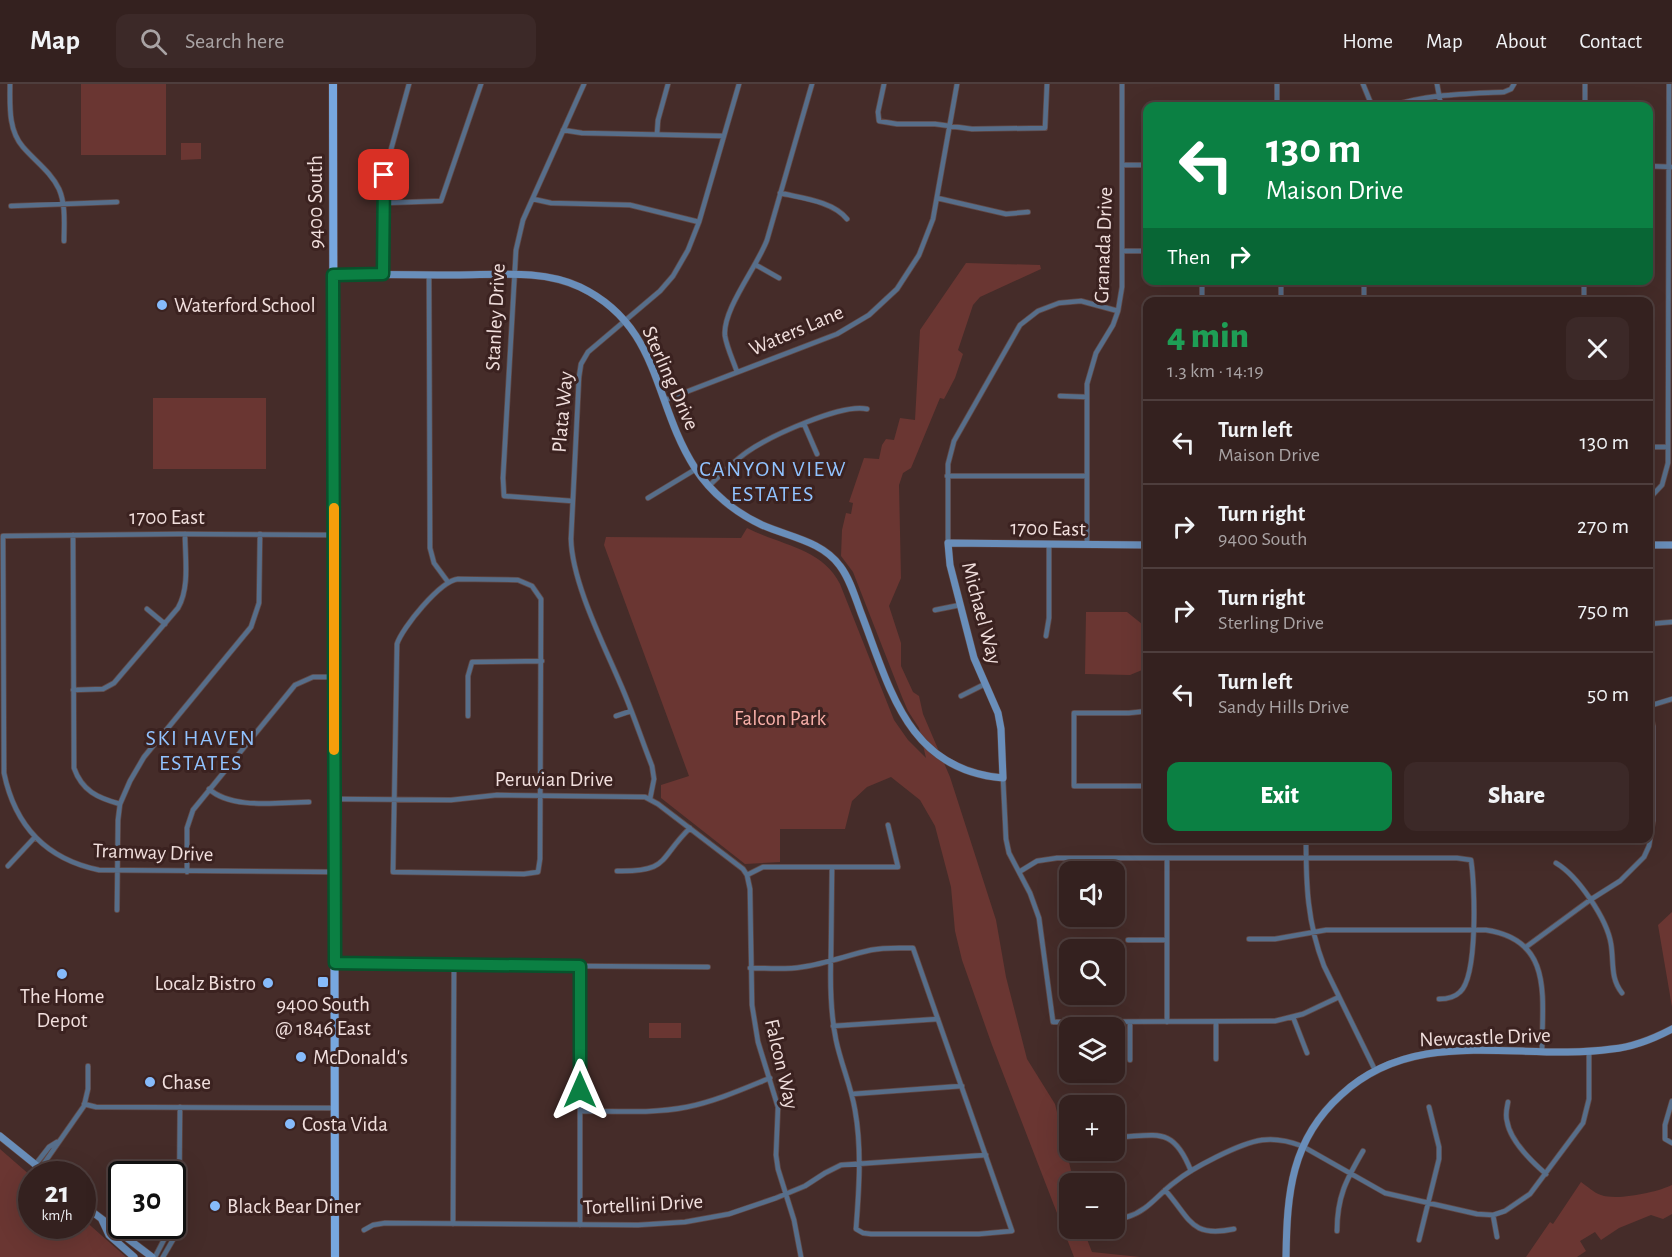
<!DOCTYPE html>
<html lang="en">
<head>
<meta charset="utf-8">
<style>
	:root { --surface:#34211f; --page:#3c2928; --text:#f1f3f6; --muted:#a9a3a4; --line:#4e3e3d; --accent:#0b8043 }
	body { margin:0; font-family:"Alegreya Sans",sans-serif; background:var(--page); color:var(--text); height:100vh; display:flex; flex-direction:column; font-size:22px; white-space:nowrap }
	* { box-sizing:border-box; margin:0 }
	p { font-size:20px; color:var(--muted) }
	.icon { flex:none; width:33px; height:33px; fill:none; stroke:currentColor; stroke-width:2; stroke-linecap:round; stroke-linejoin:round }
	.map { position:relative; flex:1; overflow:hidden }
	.panel { position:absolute; left:1143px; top:213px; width:510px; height:546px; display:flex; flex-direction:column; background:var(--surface); border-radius:12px; box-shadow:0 6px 24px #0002,0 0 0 2px var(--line) }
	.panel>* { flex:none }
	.hud { position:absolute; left:1143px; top:18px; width:510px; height:183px; border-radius:12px; box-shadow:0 6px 24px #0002,0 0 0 2px var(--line); background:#0b8043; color:#fff; overflow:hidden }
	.fabs { position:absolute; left:1059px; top:777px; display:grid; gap:12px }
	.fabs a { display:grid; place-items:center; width:66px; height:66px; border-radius:12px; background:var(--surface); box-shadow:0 6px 24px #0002,0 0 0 2px var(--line); font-size:30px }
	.speed { position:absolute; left:18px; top:1077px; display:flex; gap:12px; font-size:30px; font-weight:700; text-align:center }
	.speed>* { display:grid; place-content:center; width:78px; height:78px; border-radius:50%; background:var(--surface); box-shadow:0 6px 24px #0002,0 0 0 2px var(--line); line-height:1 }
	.speed small { font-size:15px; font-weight:400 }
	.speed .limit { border:3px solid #111; border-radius:9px; background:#fff; color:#111 }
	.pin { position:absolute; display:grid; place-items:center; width:51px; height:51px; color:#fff; margin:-26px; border-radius:12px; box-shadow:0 3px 9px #0006 }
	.me { position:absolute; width:66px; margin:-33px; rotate:0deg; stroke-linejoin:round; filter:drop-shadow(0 0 4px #0008) }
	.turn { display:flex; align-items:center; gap:21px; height:126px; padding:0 24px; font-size:27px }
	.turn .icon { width:78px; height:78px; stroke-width:2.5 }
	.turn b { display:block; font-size:42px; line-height:51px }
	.then { display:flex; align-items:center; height:57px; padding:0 24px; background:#0003; gap:12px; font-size:22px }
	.round { display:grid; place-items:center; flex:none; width:63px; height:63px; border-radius:12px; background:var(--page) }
	.head { display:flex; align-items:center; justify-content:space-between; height:102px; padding:0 24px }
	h1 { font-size:36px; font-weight:800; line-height:45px; color:#1e9e55 }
	.button { display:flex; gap:12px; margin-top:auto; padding:12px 24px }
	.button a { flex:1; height:69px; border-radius:12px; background:var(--accent); color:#fff; font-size:24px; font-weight:800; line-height:69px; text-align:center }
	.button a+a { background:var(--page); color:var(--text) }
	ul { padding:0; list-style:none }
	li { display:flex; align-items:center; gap:18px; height:84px; padding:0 24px; border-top:2px solid var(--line) }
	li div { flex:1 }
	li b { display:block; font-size:22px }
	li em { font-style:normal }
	header { display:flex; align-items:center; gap:36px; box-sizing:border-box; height:84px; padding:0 30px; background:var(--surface); border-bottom:2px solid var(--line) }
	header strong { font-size:28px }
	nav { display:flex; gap:33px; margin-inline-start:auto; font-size:21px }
	.search { width:420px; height:54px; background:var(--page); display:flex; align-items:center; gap:15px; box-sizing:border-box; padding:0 21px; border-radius:12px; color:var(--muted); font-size:22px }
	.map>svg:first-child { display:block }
	.green { fill:#6a3632 }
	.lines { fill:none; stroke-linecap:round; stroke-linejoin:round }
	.street-casing { stroke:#614946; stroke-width:6 }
	.secondary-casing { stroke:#614946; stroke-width:8 }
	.primary-casing { stroke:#614946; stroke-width:9 }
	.street { stroke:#576e8a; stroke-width:4.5 }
	.secondary { stroke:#698eba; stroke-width:7 }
	.primary { stroke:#77a7df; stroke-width:8 }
	.route-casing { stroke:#07532c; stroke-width:15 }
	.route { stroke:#0b8043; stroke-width:10 }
	.slow { stroke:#f59e0b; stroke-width:10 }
	.poi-dot { fill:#86bbfb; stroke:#3b2220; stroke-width:2 }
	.labels { text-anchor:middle; stroke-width:6; stroke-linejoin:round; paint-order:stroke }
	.street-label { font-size:21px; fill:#f1dfdd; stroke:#3b2220 }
	.poi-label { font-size:21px; fill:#f1dfdd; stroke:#3b2220; text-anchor:start }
	.park-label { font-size:21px; fill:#f9b0a9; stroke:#3b2220 }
	.neighbourhood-label { font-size:22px; letter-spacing:1.5px; fill:#91c3ff; stroke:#3b2220 }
</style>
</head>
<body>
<header>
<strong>Map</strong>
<div class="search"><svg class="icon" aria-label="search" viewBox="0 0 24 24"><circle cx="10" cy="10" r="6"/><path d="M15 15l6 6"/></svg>Search here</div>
<nav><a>Home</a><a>Map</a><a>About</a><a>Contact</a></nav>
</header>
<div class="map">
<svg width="1672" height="1173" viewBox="0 0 1672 1173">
	<rect width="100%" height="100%" fill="#452c29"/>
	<!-- green -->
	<path class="green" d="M81 0H166V71H81Z
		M181 59H201V75L181 76Z
		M966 179 1040 181 1041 185 980 213 973 221 958 266 963 270 955 294 944 315 940 314 911 384 903 389 899 401 901 494 889 522 901 559V582L913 608 919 612 923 630 950 693 996 836 1006 893 1027 975 1055 1020 1074 1099 1070 1100V1144L1083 1145 1092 1168 1140 1173H1074L992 961 962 876 955 847 951 803 935 742 920 716 891 693 867 703 852 717 845 745H780V778L745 780 661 714V701L689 692 604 461 606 453 741 454 747 444C780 461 822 464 840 500L894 636 908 656 926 674 919 644 908 627 902 613 853 488 841 472 842 446 846 429 851 430 853 419 849 418 864 374 879 375 882 361 886 355 894 356 900 334 915 336 920 246Z
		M153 314H266V385H153Z
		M1086 528H1127L1147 544V584L1130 591 1085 590Z
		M1672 828V923L1658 841Z
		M649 939H681V954H649Z
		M0 1065 31 1092 32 1142H82L83 1135 126 1173H0Z
		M1581 1098C1587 1102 1594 1109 1601 1111 1617 1117 1658 1108 1672 1101V1130L1663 1135 1651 1131 1619 1144 1601 1156 1595 1148 1580 1157 1586 1167 1577 1173H1526L1550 1138 1553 1140Z"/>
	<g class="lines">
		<defs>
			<path id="street" d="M10 0C10 21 8 46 23 63 35 77 51 88 59 105 66 121 64 140 64 157
				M884 0 878 28 879 37 897 40H935L972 45 1045 44 1047 0
				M1277 0V22
				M1363 0 1372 22
				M1437 0 1441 22
				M1392 22C1428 10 1466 10 1504 8L1511 5 1514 0
				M1585 22V0
				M563 46 582 49 724 52
				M657 50 658 36 668 0
				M1122 81H1148
				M1648 82 1672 83
				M780 109C801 114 833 117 847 135
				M937 114 1006 130 1028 128
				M533 115 551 119 630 121 699 138
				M383 119 441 117 481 0
				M11 122 117 118
				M1123 167H1148
				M756 181 779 194
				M383 191 384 91 409 0
				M429 191 430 464 434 479 448 498
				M1202 196V218
				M1281 196V218
				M1364 218V196
				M1584 218V196
				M737 288C733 276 727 264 725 252 722 226 757 183 767 156L812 0
				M1060 312 1087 313
				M665 316 837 250 869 231 897 205 919 171 933 135 957 0
				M804 340 817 370
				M1648 363H1668
				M947 392H1087
				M709 402C721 390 733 378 747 368 770 352 842 319 867 325
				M648 414 696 385
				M1648 416 1662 401 1668 379 1669 0
				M572 417 504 412 503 394 516 166 523 136 584 0
				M73 451 74 684C82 707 98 714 120 720
				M3 452 4 689C15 742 46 775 99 786L335 788
				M3 452 179 450 334 451
				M948 459V380L954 357 1020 241 1038 227 1059 219 1081 217 1118 227
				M1087 461V300L1096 269 1113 241 1118 227 1122 203V0
				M458 495 518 496 532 502 541 515 540 775 538 788 524 790 393 788 397 560C402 544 440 497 458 495Z
				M147 525 165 540
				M935 526 960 521
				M1648 540 1672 538
				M1046 552 1049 534V461
				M73 606 103 605 114 599 178 524C190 503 185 474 185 450
				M961 612 985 600
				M1649 622 1672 615
				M1148 627 1129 629H1074V702H1148
				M468 632V592L472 578 542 577
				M616 632 631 627
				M1003 694 1006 755 1009 769 1030 809 1039 834 1053 938 1275 937 1303 930 1339 913
				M209 705C232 726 279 718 309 718
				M334 715 451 716 497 711 645 713 658 720 743 785 747 791 750 805 752 921 758 958 778 1023 776 1071 778 1085 794 1136 801 1173
				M650 715 654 695 652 682C641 654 632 626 620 599 603 559 572 498 571 455L579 293 581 280 588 268 660 207 673 192 688 166 699 138 739 0
				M1306 754C1306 800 1307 838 1324 882L1375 986
				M1167 774V938
				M1556 779C1578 792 1607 835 1611 860 1614 878 1610 894 1622 909
				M8 782 35 753
				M617 787C670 788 658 775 690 744
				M187 788V744L193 726 295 601 313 593H334
				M1019 788 1037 777 1057 774H1457L1471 776C1475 801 1478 892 1460 908 1454 914 1447 915 1439 915
				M747 791 763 783H898L888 741
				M117 826 118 736 120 720 130 697 144 673 251 543 259 519 260 450
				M1249 855H1275L1326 846H1486C1554 856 1542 914 1542 967
				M1128 856H1167
				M1526 863 1590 816 1620 797 1644 773 1649 762 1653 737V642L1648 619
				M335 880 708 883
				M750 884C767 884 785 886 802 883 825 880 848 871 871 866 885 863 899 864 913 864L1012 1147 979 1150H871L863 1149 856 1145C859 1106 862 1065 855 1026 851 1002 841 980 836 956 830 927 830 898 831 869L832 783
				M1293 933 1307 969
				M1216 938V975
				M833 942 938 935
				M1130 976V938
				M852 1010 962 1002
				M1672 1017 1665 1041V1055L1672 1059
				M1508 1018C1507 1024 1505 1030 1507 1037 1510 1057 1531 1077 1546 1090
				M84 1020 96 1023 335 1024
				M580 1027C615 1027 652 1030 687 1023 716 1017 743 1005 770 994
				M1114 1053C1157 1052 1173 1041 1191 1087
				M35 1081 49 1063 57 1058
				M40 1085 84 1022 88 1005V982
				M1165 1106C1191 1135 1190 1154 1234 1145
				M1493 1131 1497 1153
				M1127 1133C1148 1127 1158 1110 1175 1098 1192 1084 1240 1059 1262 1056 1276 1054 1289 1057 1302 1062L1385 1109 1477 1130 1493 1131 1505 1127 1530 1110 1583 1039 1589 1015V967
				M453 1140 454 881
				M580 1141V882
				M364 1146 373 1141 385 1139 638 1141 685 1138 729 1130 776 1114 805 1102 825 1089 841 1081 986 1071
				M1337 1147C1337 1113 1346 1096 1363 1067
				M1419 1156 1439 1075V1063L1429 1023
				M155 1173 168 1148 175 1145
				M163 1173 174 1154 179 1134 180 1023"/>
			<path id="secondary" d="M333 191C374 190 414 191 455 191 496 191 542 185 580 203 661 242 653 319 695 384 711 409 736 429 762 441 789 453 822 457 840 482 850 495 855 513 861 529 890 604 907 686 1003 694L1001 645 998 629 974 574 950 481 948 459 1148 461
				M1648 461H1672
				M0 1052 47 1090
				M82 1120 152 1173
				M102 1136 109 1151 134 1173
				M1286 1173C1287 1109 1291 1056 1341 1011 1417 940 1520 978 1612 965 1633 963 1653 955 1672 945"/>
			<path id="primary" d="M333 0 335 1173"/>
		</defs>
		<!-- street casing -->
		<use href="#street" class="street-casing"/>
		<!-- secondary casing -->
		<use href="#secondary" class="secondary-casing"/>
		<!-- primary casing -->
		<use href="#primary" class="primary-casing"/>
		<!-- street -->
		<use href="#street" class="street"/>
		<!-- secondary -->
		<use href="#secondary" class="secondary"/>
		<!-- primary -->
		<use href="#primary" class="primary"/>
	</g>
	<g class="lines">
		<defs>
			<path id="route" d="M384 91 383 190 333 191 335 879 580 882V1006"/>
		</defs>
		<!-- route casing -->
		<use href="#route" class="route-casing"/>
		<!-- route -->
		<use href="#route" class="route"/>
		<!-- slow -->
		<path class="slow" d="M334 424V666"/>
	</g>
	<!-- markers -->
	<g class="poi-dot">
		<circle cx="162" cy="221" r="6"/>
		<circle cx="62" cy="890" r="6"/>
		<rect x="317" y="892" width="12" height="12" rx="3"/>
		<circle cx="268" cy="899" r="6"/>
		<circle cx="301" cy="973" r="6"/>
		<circle cx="150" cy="998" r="6"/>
		<circle cx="290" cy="1040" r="6"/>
		<circle cx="215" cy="1122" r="6"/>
	</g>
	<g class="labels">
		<!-- street labels -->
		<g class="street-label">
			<text transform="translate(315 118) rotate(-90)" y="7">9400 South</text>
			<text transform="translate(1103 161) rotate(-88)" y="7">Granada Drive</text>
			<text transform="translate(495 233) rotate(-87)" y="7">Stanley Drive</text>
			<text transform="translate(796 246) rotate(-23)" y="7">Waters Lane</text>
			<text transform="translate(671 294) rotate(66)" y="7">Sterling Drive</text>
			<text transform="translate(562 328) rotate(-85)" y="7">Plata Way</text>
			<text x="167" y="440">1700 East</text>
			<text transform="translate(1048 444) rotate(1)" y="7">1700 East</text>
			<text transform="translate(982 529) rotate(75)" y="7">Michael Way</text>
			<text x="554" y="702">Peruvian Drive</text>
			<text transform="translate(153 768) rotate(2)" y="7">Tramway Drive</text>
			<text transform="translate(1485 953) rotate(-2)" y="7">Newcastle Drive</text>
			<text transform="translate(782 980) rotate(77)" y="7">Falcon Way</text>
			<text transform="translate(643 1120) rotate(-3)" y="7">Tortellini Drive</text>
		</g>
		<!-- poi labels -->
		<g class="poi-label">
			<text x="174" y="228">Waterford School</text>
			<text x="256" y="906" text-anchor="end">Localz Bistro</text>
			<text x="62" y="919" text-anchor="middle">The Home<tspan x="62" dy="24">Depot</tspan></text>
			<text x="323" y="927" text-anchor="middle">9400 South<tspan x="323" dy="24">@ 1846 East</tspan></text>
			<text x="313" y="980">McDonald's</text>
			<text x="162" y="1005">Chase</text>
			<text x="302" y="1047">Costa Vida</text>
			<text x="227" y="1129">Black Bear Diner</text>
		</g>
		<!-- park labels -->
		<g class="park-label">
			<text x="780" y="641">Falcon Park</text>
		</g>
		<!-- neighbourhood labels -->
		<g class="neighbourhood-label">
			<text x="773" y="392">CANYON VIEW<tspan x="773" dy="25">ESTATES</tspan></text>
			<text x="201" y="661">SKI HAVEN<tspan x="201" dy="25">ESTATES</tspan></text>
		</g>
	</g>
</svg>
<div class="fabs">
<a><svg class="icon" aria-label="sound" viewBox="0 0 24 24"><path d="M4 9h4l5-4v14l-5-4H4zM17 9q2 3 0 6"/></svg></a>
<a><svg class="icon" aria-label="search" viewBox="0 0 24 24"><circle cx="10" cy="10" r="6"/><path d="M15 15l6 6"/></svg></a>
<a><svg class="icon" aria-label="layers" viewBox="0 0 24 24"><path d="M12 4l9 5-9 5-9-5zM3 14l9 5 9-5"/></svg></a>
<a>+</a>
<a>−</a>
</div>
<div class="speed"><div>21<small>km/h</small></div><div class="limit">30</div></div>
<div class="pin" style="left:384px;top:91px;background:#d93025"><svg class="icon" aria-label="arrive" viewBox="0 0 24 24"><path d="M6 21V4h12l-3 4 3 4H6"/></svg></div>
<svg class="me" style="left:580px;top:1006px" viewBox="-20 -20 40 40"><path d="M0-17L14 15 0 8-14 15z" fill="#0b8043" stroke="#fff" stroke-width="4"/></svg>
<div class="hud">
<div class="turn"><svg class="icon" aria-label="left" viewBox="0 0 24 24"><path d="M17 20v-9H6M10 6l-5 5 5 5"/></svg><div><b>130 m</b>Maison Drive</div></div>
<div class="then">Then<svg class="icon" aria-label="right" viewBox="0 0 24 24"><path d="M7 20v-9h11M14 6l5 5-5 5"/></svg></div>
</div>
<section class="panel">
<div class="head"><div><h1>4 min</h1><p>1.3 km · 14:19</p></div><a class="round"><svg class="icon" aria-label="close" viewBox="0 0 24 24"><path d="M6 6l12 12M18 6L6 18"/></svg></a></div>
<ul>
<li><svg class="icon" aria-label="left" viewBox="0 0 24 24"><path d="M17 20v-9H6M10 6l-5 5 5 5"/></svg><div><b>Turn left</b><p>Maison Drive</p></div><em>130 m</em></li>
<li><svg class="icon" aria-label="right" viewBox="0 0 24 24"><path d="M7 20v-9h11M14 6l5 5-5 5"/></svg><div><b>Turn right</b><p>9400 South</p></div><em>270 m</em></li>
<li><svg class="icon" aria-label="right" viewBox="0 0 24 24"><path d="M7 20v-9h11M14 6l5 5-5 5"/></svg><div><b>Turn right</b><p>Sterling Drive</p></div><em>750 m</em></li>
<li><svg class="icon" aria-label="left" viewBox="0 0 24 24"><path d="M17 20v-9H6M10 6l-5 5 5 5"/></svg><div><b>Turn left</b><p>Sandy Hills Drive</p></div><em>50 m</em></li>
</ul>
<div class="button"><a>Exit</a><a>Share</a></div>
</section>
</div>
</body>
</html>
